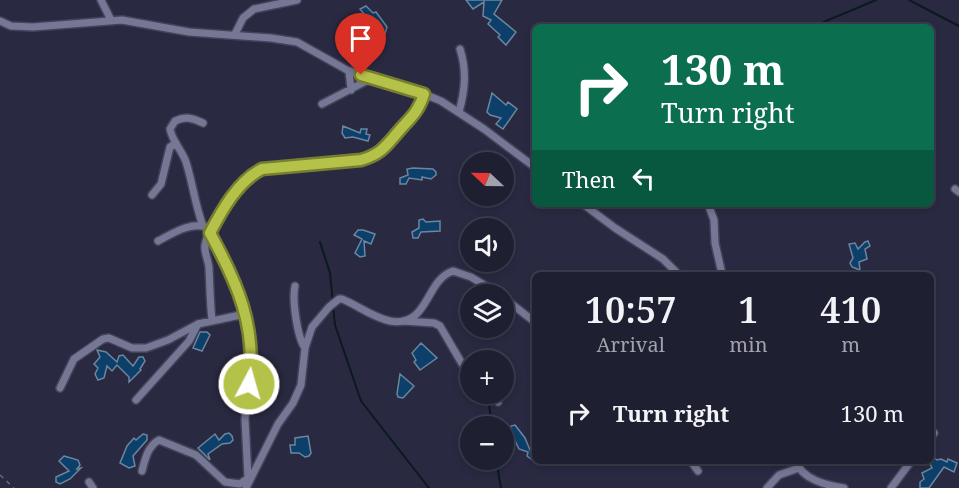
<!DOCTYPE html>
<html lang="en">
<head>
<meta charset="utf-8">
<style>
	:root { --surface:#1f1f32; --page:#27273a; --text:#f1f3f6; --muted:#a1a2ac; --line:#3c3d4d }
	body { margin:0; font-family:"Noto Serif",serif; background:var(--page); color:var(--text); height:100vh; display:flex; flex-direction:column; font-size:22px; white-space:nowrap }
	* { box-sizing:border-box; margin:0 }
	p { font-size:20px; color:var(--muted) }
	.icon { flex:none; width:33px; height:33px; fill:none; stroke:currentColor; stroke-width:2; stroke-linecap:round; stroke-linejoin:round }
	.map { position:relative; flex:1; overflow:hidden }
	.details { position:absolute; left:532px; top:272px; width:402px; height:192px; display:flex; flex-direction:column; background:var(--surface); border-radius:9px; box-shadow:0 3px 9px #0003,0 0 0 2px var(--line) }
	.details>* { flex:none }
	.hud { position:absolute; left:532px; top:24px; width:402px; height:183px; border-radius:9px; box-shadow:0 3px 9px #0003,0 0 0 2px var(--line); background:#0b6e4f; color:#fff; overflow:hidden }
	.needle { width:39px; rotate:292deg }
	.fabs { position:absolute; left:460px; top:152px; display:grid; gap:12px }
	.fabs a { display:grid; place-items:center; width:54px; height:54px; border-radius:50%; background:var(--surface); box-shadow:0 3px 9px #0003,0 0 0 2px var(--line); font-size:30px }
	.pin { position:absolute; display:grid; place-items:center; width:51px; height:51px; color:#fff; margin:-62px -26px; border-radius:50% 50% 50% 0; rotate:-45deg; box-shadow:0 0 6px #0007 }
	.pin .icon { rotate:45deg }
	.me { position:absolute; width:66px; margin:-33px; rotate:6deg; stroke-linejoin:round; filter:drop-shadow(0 0 4px #0008) }
	.turn { display:flex; align-items:center; gap:21px; height:126px; padding:0 30px; font-size:27px }
	.turn .icon { width:78px; height:78px; stroke-width:2.5 }
	.turn b { display:block; font-size:42px; line-height:51px }
	.then { display:flex; align-items:center; height:57px; padding:0 30px; background:#0003; gap:12px; font-size:22px }
	.eta { display:flex; justify-content:space-evenly; align-items:center; height:102px; text-align:center }
	.eta b { font-size:36px; font-weight:600; line-height:42px }
	ul { padding:0; list-style:none }
	li { display:flex; align-items:center; gap:18px; height:78px; padding:0 30px }
	li div { flex:1 }
	li b { display:block; font-size:22px }
	li em { font-style:normal }
	.map>svg:first-child { display:block }
	.lines { fill:none; stroke-linecap:round; stroke-linejoin:round }
	.stream { stroke:#0b1a1e; stroke-width:2 }
	.building { fill:#0c406b; stroke:#6d859d; stroke-width:1.5 }
	.street-casing { stroke:#434358; stroke-width:10 }
	.path { stroke:#696a7f; stroke-width:1.5; stroke-dasharray:4.5 4.5; stroke-linecap:butt }
	.street { stroke:#757795; stroke-width:7 }
	.route-casing { stroke:#767e2f; stroke-width:15 }
	.route { stroke:#b5c249; stroke-width:10 }
</style>
</head>
<body>
<div class="map">
<svg width="959" height="488" viewBox="0 0 959 488">
	<rect width="100%" height="100%" fill="#292942"/>
	<g class="lines">
		<!-- stream -->
		<path class="stream" d="M909 0 959 26
			M815 27 826 21 876 0
			M320 242 330 273 335 325 361 401 429 488
			M488 397 492 426
			M496 459 501 488"/>
	</g>
	<!-- building -->
	<path class="building" d="M466 0H502L494 14 516 32 506 45 498 37 500 35 488 24 491 20 483 16 484 2 473 9Z
		M366 6 373 13 376 12 387 27 385 34 379 33 360 9Z
		M492 93 506 105 508 102 517 109 503 129 496 124 501 118 490 115 487 112Z
		M343 126 360 133 361 129H367L366 134 370 135 368 141 353 137 345 138 342 133Z
		M413 168 433 169 436 172V175L431 179 422 177V180L409 178 406 184H400V178L408 175 407 169Z
		M423 219 426 222 440 221V231L421 232 418 238H413L412 232 419 228V220Z
		M358 230H363L375 234 371 244 364 241 365 256 360 257 355 253 362 239 354 235Z
		M868 241 870 246 865 249 867 259 859 262 860 270 852 267 850 263 853 258 849 244 855 243 858 249 865 242Z
		M200 332H207L210 335 202 351 193 348Z
		M421 343 437 358 420 370 414 362 416 360 412 353Z
		M97 350 106 352 117 362 119 356 123 355 133 366 139 357H143L145 361 140 369 141 370 129 382V377L117 365 112 371 107 366 104 378 98 380 95 374 98 368 94 364 100 357Z
		M400 374 414 386 403 398 398 397 397 394Z
		M515 425 525 438 530 450 532 449 536 452V457L531 459 527 456 528 452 519 449 510 430 511 426Z
		M229 433 232 436 233 440 230 443 222 444 208 454 210 460 198 448 215 434 219 440 225 434Z
		M143 434 147 435V440L133 456 135 466 129 468 120 463 127 446 134 438 136 440Z
		M308 436 311 453 309 456 305 457 299 453H291L290 445H295V438Z
		M64 456 78 460 80 465 77 469 81 468 70 479 60 484 56 482V477L69 471 59 461Z
		M932 456 937 460 941 459 947 462 948 459 957 463 954 472 944 467 929 488H920V482L924 479 922 473 932 468 928 460H932Z"/>
	<g class="lines">
		<defs>
			<path id="street" d="M101 0 111 20
				M0 21 11 26 33 27 122 20 189 32 271 38 297 42 347 70 424 94 441 101 484 129 536 168
				M235 34 243 18 254 9 297 0
				M349 71 351 90
				M322 104 372 78
				M459 112C465 90 467 71 460 49
				M203 123C192 118 186 116 175 121L170 129C172 141 182 150 186 162 193 184 195 205 203 226
				M955 189 959 192
				M152 195 161 184 170 147 176 143
				M583 204 615 228 663 259 678 274
				M708 204 714 220 715 243 722 274
				M158 241C172 234 189 222 206 227L223 256 240 294 252 351 245 419 248 478 250 479
				M295 286C292 299 297 337 305 348
				M504 298 536 323
				M212 320C210 303 210 286 209 269 209 261 204 253 205 246 207 226 245 178 262 169L361 160C381 154 385 147 398 132 410 118 418 113 424 94
				M403 321 434 323 440 326 471 379
				M60 388 74 359 103 339 109 338 132 348H146L168 340 198 324 245 314
				M490 393 498 402
				M136 400 189 341 198 324
				M932 436 934 433
				M690 460 698 471
				M795 460C802 480 826 485 844 488
				M142 471C145 459 148 446 159 440L196 455 225 482 240 484 248 478
				M89 482 93 488
				M246 488 278 424 293 403 301 385 305 348 312 327 329 307 339 299H342C359 306 372 317 390 321 429 328 425 280 453 271L471 277 499 294
				M767 488 779 475 799 468
				M891 488 912 460"/>
		</defs>
		<!-- street casing -->
		<use href="#street" class="street-casing"/>
		<!-- path -->
		<path class="path" d="M0 475 14 488"/>
		<!-- street -->
		<use href="#street" class="street"/>
	</g>
	<g class="lines">
		<defs>
			<path id="route" d="M249 384C257 327 237 282 210 233 222 210 238 181 262 169L361 160C381 154 385 147 398 132 410 118 418 113 424 94L361 75"/>
		</defs>
		<!-- route casing -->
		<use href="#route" class="route-casing"/>
		<!-- route -->
		<use href="#route" class="route"/>
	</g>
</svg>
<div class="fabs">
<a><svg class="needle" viewBox="-14 -14 28 28"><path d="M0-13l5 13h-10z" fill="#e53935"/><path d="M0 13l5-13h-10z" fill="#a1a2ac"/></svg></a>
<a><svg class="icon" aria-label="sound" viewBox="0 0 24 24"><path d="M4 9h4l5-4v14l-5-4H4zM17 9q2 3 0 6"/></svg></a>
<a><svg class="icon" aria-label="layers" viewBox="0 0 24 24"><path d="M12 4l9 5-9 5-9-5zM3 14l9 5 9-5"/></svg></a>
<a>+</a>
<a>−</a>
</div>
<div class="pin" style="left:361px;top:75px;background:#d93025"><svg class="icon" aria-label="arrive" viewBox="0 0 24 24"><path d="M6 21V4h12l-3 4 3 4H6"/></svg></div>
<svg class="me" style="left:249px;top:384px" viewBox="-20 -20 40 40"><circle r="17" fill="#b5c249" stroke="#fff" stroke-width="3"/><path d="M0-11L8 9 0 5-8 9z" fill="#fff"/></svg>
<div class="hud">
<div class="turn"><svg class="icon" aria-label="right" viewBox="0 0 24 24"><path d="M7 20v-9h11M14 6l5 5-5 5"/></svg><div><b>130 m</b>Turn right</div></div>
<div class="then">Then<svg class="icon" aria-label="left" viewBox="0 0 24 24"><path d="M17 20v-9H6M10 6l-5 5 5 5"/></svg></div>
</div>
<section class="details">
<div class="eta">
<div><b>10:57</b><p>Arrival</p></div>
<div><b>1</b><p>min</p></div>
<div><b>410</b><p>m</p></div>
</div>
<ul>
<li><svg class="icon" aria-label="right" viewBox="0 0 24 24"><path d="M7 20v-9h11M14 6l5 5-5 5"/></svg><div><b>Turn right</b></div><em>130 m</em></li>
</ul>
</section>
</div>
</body>
</html>
